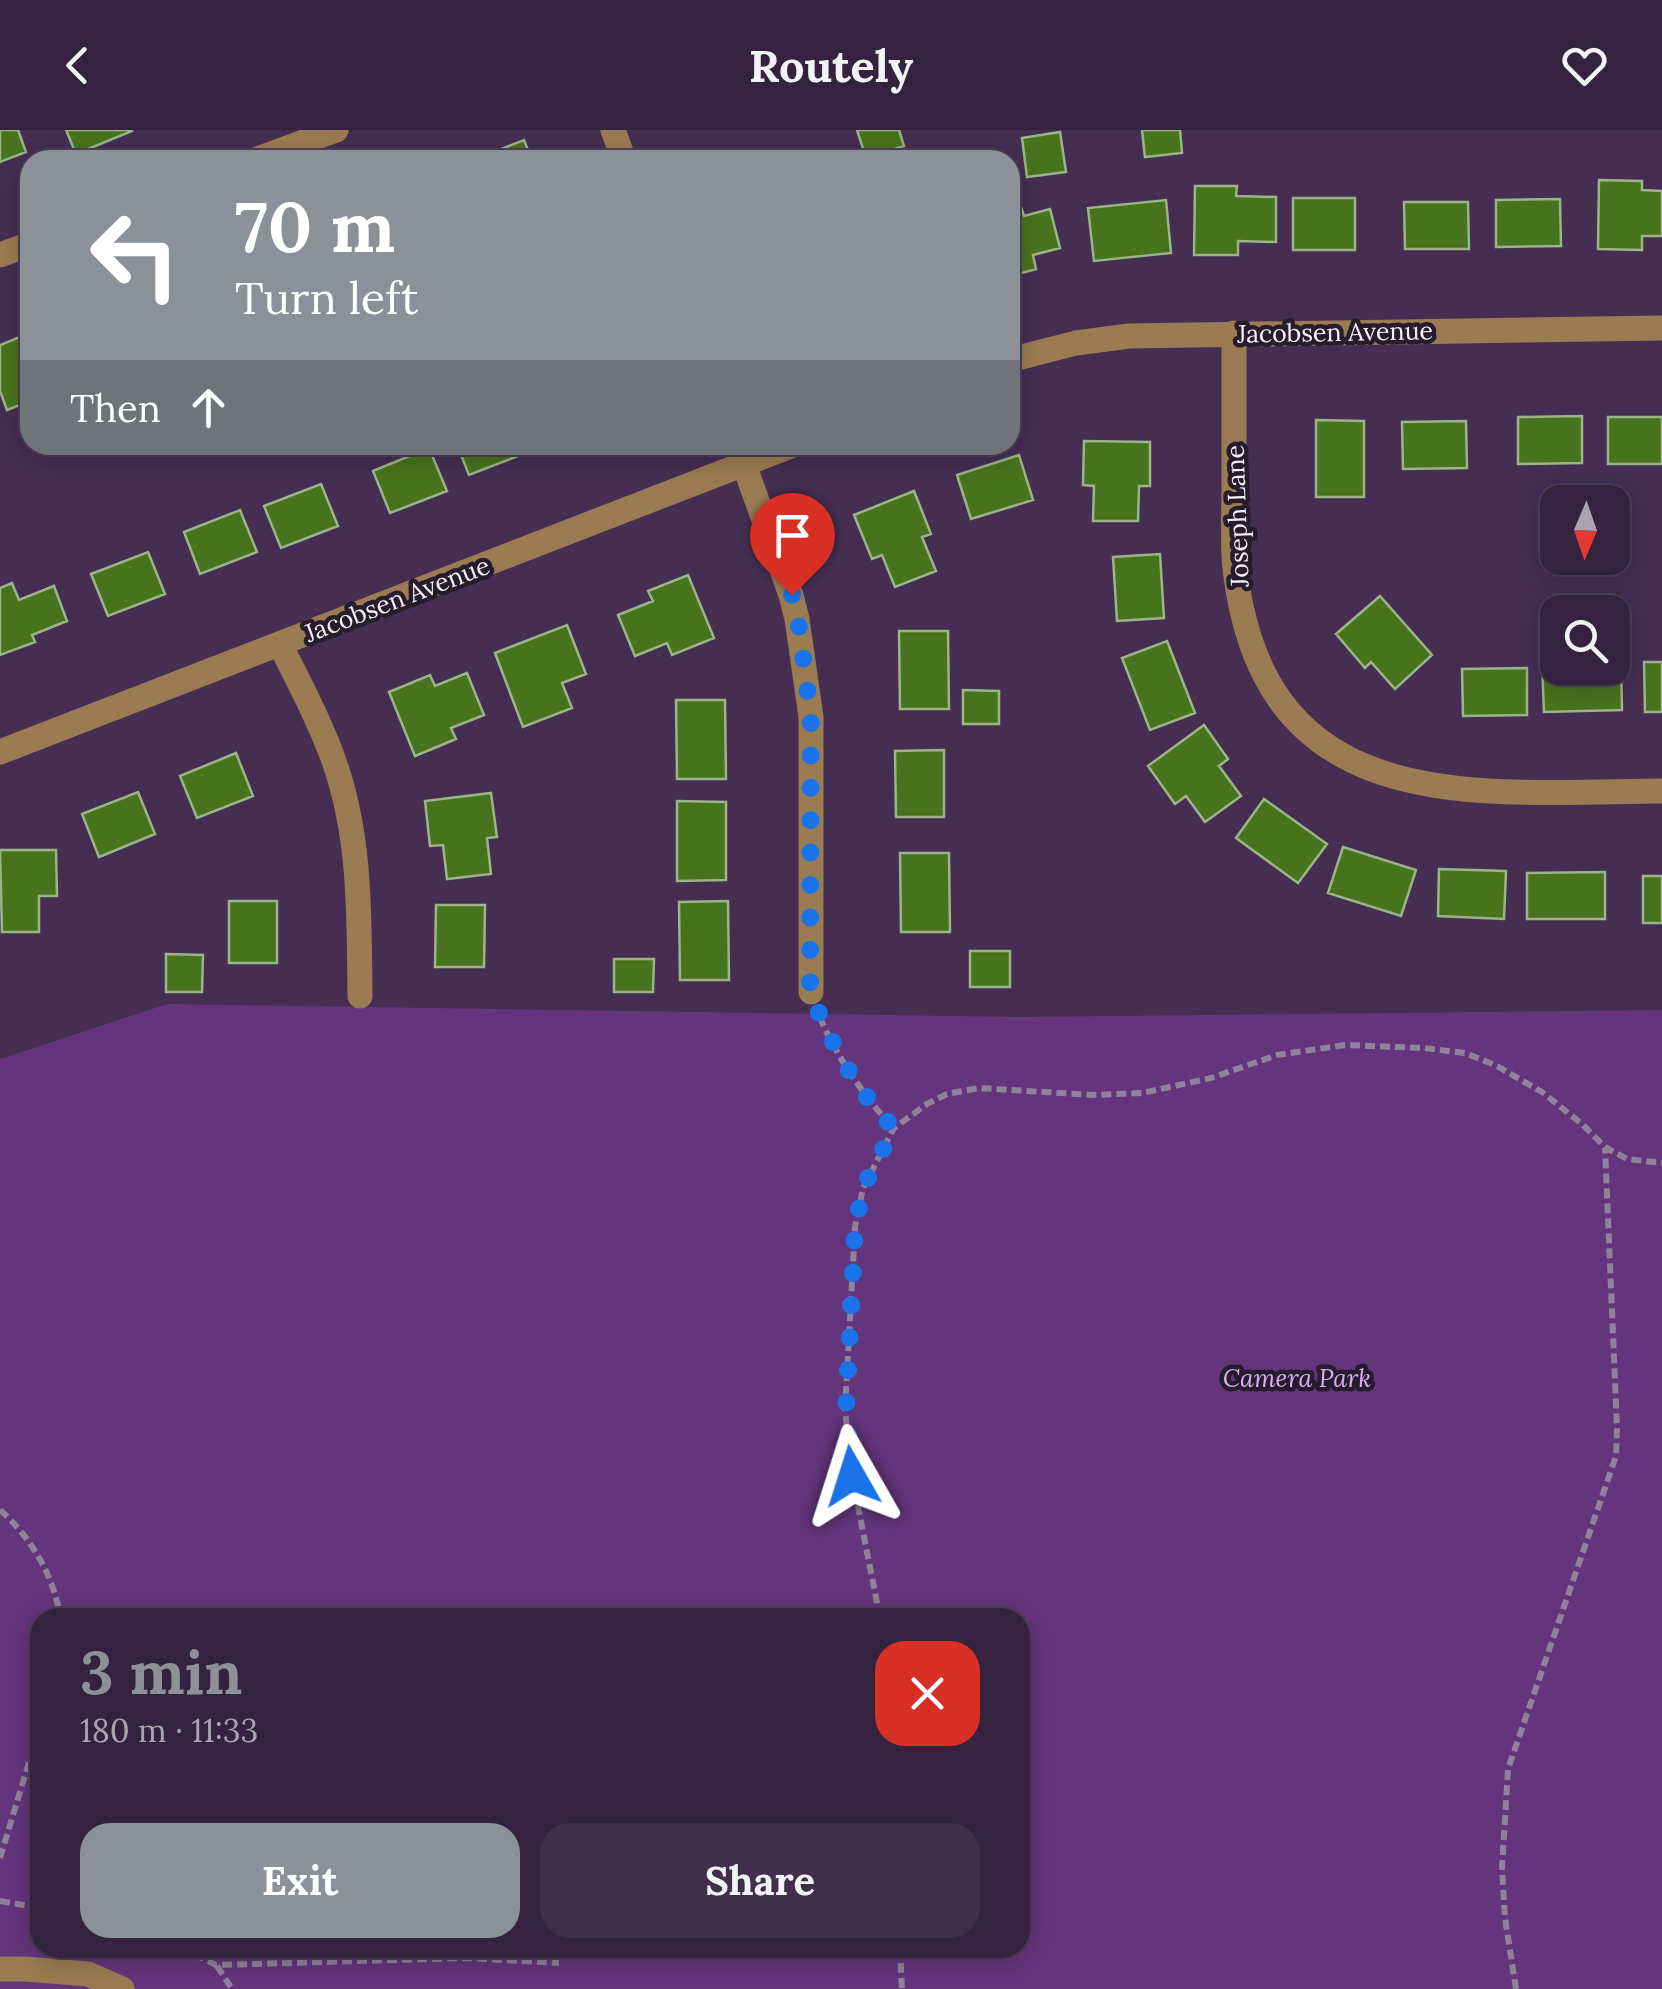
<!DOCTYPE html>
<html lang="en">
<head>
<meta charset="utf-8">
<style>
	:root { --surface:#34223e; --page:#3f2f49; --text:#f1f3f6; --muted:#a9a4b0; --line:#4e3f58; --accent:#8c9099 }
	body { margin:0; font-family:Lora,serif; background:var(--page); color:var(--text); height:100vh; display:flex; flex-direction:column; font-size:38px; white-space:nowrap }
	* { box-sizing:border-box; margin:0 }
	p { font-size:32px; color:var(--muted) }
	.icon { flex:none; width:55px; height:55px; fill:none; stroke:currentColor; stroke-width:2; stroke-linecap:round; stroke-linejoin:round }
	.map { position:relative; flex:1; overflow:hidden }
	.details { position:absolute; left:30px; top:1478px; width:1000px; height:350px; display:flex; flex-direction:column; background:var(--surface); border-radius:30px; box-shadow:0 5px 25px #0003,0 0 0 2px var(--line) }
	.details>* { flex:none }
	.guide { position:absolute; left:20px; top:20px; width:1000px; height:305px; border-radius:30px; box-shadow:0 5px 25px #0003,0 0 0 2px var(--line); background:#8c9099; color:#fff; overflow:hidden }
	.needle { width:65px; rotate:182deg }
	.tools { position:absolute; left:1540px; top:355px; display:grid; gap:20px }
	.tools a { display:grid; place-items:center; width:90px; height:90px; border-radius:20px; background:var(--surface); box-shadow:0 5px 25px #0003,0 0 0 2px var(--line); font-size:50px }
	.pin { position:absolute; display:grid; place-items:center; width:85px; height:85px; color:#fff; margin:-102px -42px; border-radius:50% 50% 50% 0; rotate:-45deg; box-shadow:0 0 10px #0007 }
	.pin .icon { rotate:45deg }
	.me { position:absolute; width:110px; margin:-55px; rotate:354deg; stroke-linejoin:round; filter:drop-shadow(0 0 8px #0008) }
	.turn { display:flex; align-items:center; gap:35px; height:210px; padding:0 50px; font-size:45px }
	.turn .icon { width:130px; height:130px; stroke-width:2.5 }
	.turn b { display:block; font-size:70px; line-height:85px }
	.then { display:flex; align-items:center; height:95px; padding:0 50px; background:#0003; gap:20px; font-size:38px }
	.round { display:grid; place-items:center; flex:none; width:105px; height:105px; border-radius:30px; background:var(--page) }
	.headline { display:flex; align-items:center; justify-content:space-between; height:170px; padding:0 50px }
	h1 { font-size:60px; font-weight:800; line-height:75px; color:var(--accent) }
	.primary-button { display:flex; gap:20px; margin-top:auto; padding:20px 50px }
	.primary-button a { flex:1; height:115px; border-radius:30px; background:var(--accent); color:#fff; font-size:40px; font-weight:800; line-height:115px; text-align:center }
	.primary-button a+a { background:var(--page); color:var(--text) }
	header { display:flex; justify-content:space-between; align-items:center; height:130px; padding:0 50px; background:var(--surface); font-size:45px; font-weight:800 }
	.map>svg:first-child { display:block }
	.green { fill:#64357c; fill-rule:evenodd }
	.building { fill:#48731d; stroke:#9bb489; stroke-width:2.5 }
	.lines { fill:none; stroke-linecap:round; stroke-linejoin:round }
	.path { stroke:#91819b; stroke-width:6; stroke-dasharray:10 5; stroke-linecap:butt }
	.minor { stroke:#9b7b52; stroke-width:25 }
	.route { stroke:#1a73e8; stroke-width:18; stroke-dasharray:0 32.4 }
	.labels { text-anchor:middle; stroke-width:9; stroke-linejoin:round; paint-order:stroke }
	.street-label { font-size:25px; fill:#f7effd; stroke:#261c2c }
	.park-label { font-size:25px; font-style:italic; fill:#d9abf4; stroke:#261c2c }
</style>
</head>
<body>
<header><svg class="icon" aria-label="back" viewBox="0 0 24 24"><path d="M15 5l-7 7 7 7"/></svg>Routely<svg class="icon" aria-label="heart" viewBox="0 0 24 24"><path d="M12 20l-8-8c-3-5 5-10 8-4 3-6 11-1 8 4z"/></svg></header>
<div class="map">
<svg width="1662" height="1859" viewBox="0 0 1662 1859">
	<rect width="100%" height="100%" fill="#452e52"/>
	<!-- green -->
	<path class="green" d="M167 874 1019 887 1662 880V1859H0V929ZM40 1488H1020V1818H40Z"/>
	<!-- building -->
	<path class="building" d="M0 0H18L26 22 0 32Z
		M66 0H132V1L76 24Z
		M857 0H899L904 16 866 28Z
		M1142 0H1180L1182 23 1145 27Z
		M1060 2 1066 42 1027 47 1022 8Z
		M524 10 532 30H473Z
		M1599 50 1642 51V60L1662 61V106H1642V120L1598 119Z
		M1195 56H1237L1236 66 1276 67V112L1238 111V125H1194Z
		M1293 68H1355V120H1293Z
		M1560 69 1561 116 1496 117V70Z
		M1166 70 1171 123 1094 131 1088 78Z
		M1404 72H1468L1469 119H1405Z
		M1021 77 1024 86 1050 79 1060 118 1033 125 1036 139 1010 146V80Z
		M25 205 28 213 30 212V271L7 280 0 261V215Z
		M1582 286V333L1518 334V287Z
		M1608 287H1662V334H1608Z
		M1316 290 1364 291V367H1316Z
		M1466 291 1467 338 1403 339 1402 292Z
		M1084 311 1150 312V356H1139L1138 391H1093L1094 356 1083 355Z
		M457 315H540L541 317 469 345Z
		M429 318 447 361 390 383 373 341Z
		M1019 325 1033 370 971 389 957 345Z
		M321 354 338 396 281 418 264 376Z
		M914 361 931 404 922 407 936 441 895 457 882 425 872 429 854 385Z
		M240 380 257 422 200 444 184 402Z
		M148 422 165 464 108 486 91 444Z
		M1160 424 1164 488 1117 491 1113 427Z
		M688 445 714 508 672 525 667 513 635 526 618 485 653 471 648 461Z
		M12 453 19 470 54 456 67 491 32 505 35 512 0 525V458Z
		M1380 466 1432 525 1395 559 1371 532 1365 538 1336 504Z
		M567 495 586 544 562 553 572 578 523 597 495 523Z
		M899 501H948L949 579H900Z
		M1167 511 1195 583 1150 600 1122 528Z
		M1612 530H1621L1622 580 1544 582 1542 533 1558 532V538H1612Z
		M1644 532H1662V582H1645Z
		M1527 538V585L1463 586 1462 539Z
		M467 543 484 585 451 598 456 609 415 626 389 562 430 545 435 556Z
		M963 560 999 561V594H963Z
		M676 570H725L726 649H677Z
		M1204 595 1228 629 1219 636 1241 666 1205 692 1186 666 1175 674 1148 636Z
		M944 620V687H896L895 621Z
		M236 623 253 666 197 688 180 646Z
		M138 662 155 704 99 727 82 684Z
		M491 663 497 707 487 708 491 744 447 749 443 715 430 716 425 671Z
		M1264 669 1327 714 1298 753 1236 708Z
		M677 671 726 672V750L677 751Z
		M1343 717 1416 740 1401 786 1328 763Z
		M0 720H56L57 766H39V802H2Z
		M900 723H949L950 802H901Z
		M1439 739 1506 741 1504 789 1438 786Z
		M1605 742V789H1527V743Z
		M1643 746H1662V793H1643Z
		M229 771H277V833H229Z
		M728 771 729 850H680L679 772Z
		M436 775H485L484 837H435Z
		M970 821H1010V857H970Z
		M166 824 203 825 202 862H166Z
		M614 829H654L653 862H614Z"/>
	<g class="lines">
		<!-- path -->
		<path class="path" d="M820 887C834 923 867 971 894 998
			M0 1380C30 1406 55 1447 60 1488
			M880 1488 852 1346 845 1280 855 1097 863 1058 894 998 927 974 947 964 979 958 1093 965 1142 963 1211 948 1277 925 1345 915 1424 918 1465 923 1495 935 1542 962 1582 994 1605 1017 1627 1029 1662 1033
			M0 1728 40 1596
			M0 1771 40 1778
			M181 1818 216 1835 467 1828 559 1833
			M900 1818 902 1859
			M217 1836 232 1859
			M1516 1859 1505 1788 1502 1738 1508 1639 1616 1326 1617 1298 1605 1018"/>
		<!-- minor -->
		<path class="minor" d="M613 0 624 30
			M255 30 336 0
			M0 125 30 114
			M1234 203C1234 254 1234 305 1234 356 1234 383 1232 412 1235 439 1264 689 1471 663 1662 661
			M1010 230 1076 213 1129 206 1662 198
			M737 315 791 465 797 489 811 587V862
			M280 514C299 553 321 593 335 634 361 709 359 788 360 866
			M0 622 793 315
			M0 1839H25L88 1844 122 1859"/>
	</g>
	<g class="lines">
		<!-- route -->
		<path class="route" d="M792 465 798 489 811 587 810 862C830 911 856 961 894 998L863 1058 855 1098 846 1280 852 1346"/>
	</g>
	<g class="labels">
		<!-- street labels -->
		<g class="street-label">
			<text transform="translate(1335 202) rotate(-1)" y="9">Jacobsen Avenue</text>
			<text transform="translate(1237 386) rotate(-92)" y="9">Joseph Lane</text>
			<text transform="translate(397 469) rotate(-21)" y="9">Jacobsen Avenue</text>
		</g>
		<!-- park labels -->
		<g class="park-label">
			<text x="1297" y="1257">Camera Park</text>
		</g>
	</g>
</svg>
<div class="tools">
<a><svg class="needle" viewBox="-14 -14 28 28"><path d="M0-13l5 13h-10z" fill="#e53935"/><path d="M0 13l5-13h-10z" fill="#a9a4b0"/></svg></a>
<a><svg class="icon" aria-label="search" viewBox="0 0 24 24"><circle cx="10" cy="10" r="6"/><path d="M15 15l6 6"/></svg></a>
</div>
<div class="pin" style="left:792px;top:465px;background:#d93025"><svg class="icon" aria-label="arrive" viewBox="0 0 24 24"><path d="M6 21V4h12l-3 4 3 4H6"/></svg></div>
<svg class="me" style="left:852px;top:1346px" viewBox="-20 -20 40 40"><path d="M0-17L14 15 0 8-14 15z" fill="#1a73e8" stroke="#fff" stroke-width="4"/></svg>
<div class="guide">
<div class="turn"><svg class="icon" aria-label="left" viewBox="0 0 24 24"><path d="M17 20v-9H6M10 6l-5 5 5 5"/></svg><div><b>70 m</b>Turn left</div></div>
<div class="then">Then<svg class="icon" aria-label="ahead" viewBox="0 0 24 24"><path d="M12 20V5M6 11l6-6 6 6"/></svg></div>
</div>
<section class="details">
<div class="headline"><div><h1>3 min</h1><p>180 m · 11:33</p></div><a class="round" style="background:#d93025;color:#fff"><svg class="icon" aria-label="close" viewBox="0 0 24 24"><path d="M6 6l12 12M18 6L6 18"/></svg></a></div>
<div class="primary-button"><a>Exit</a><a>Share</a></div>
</section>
</div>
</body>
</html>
